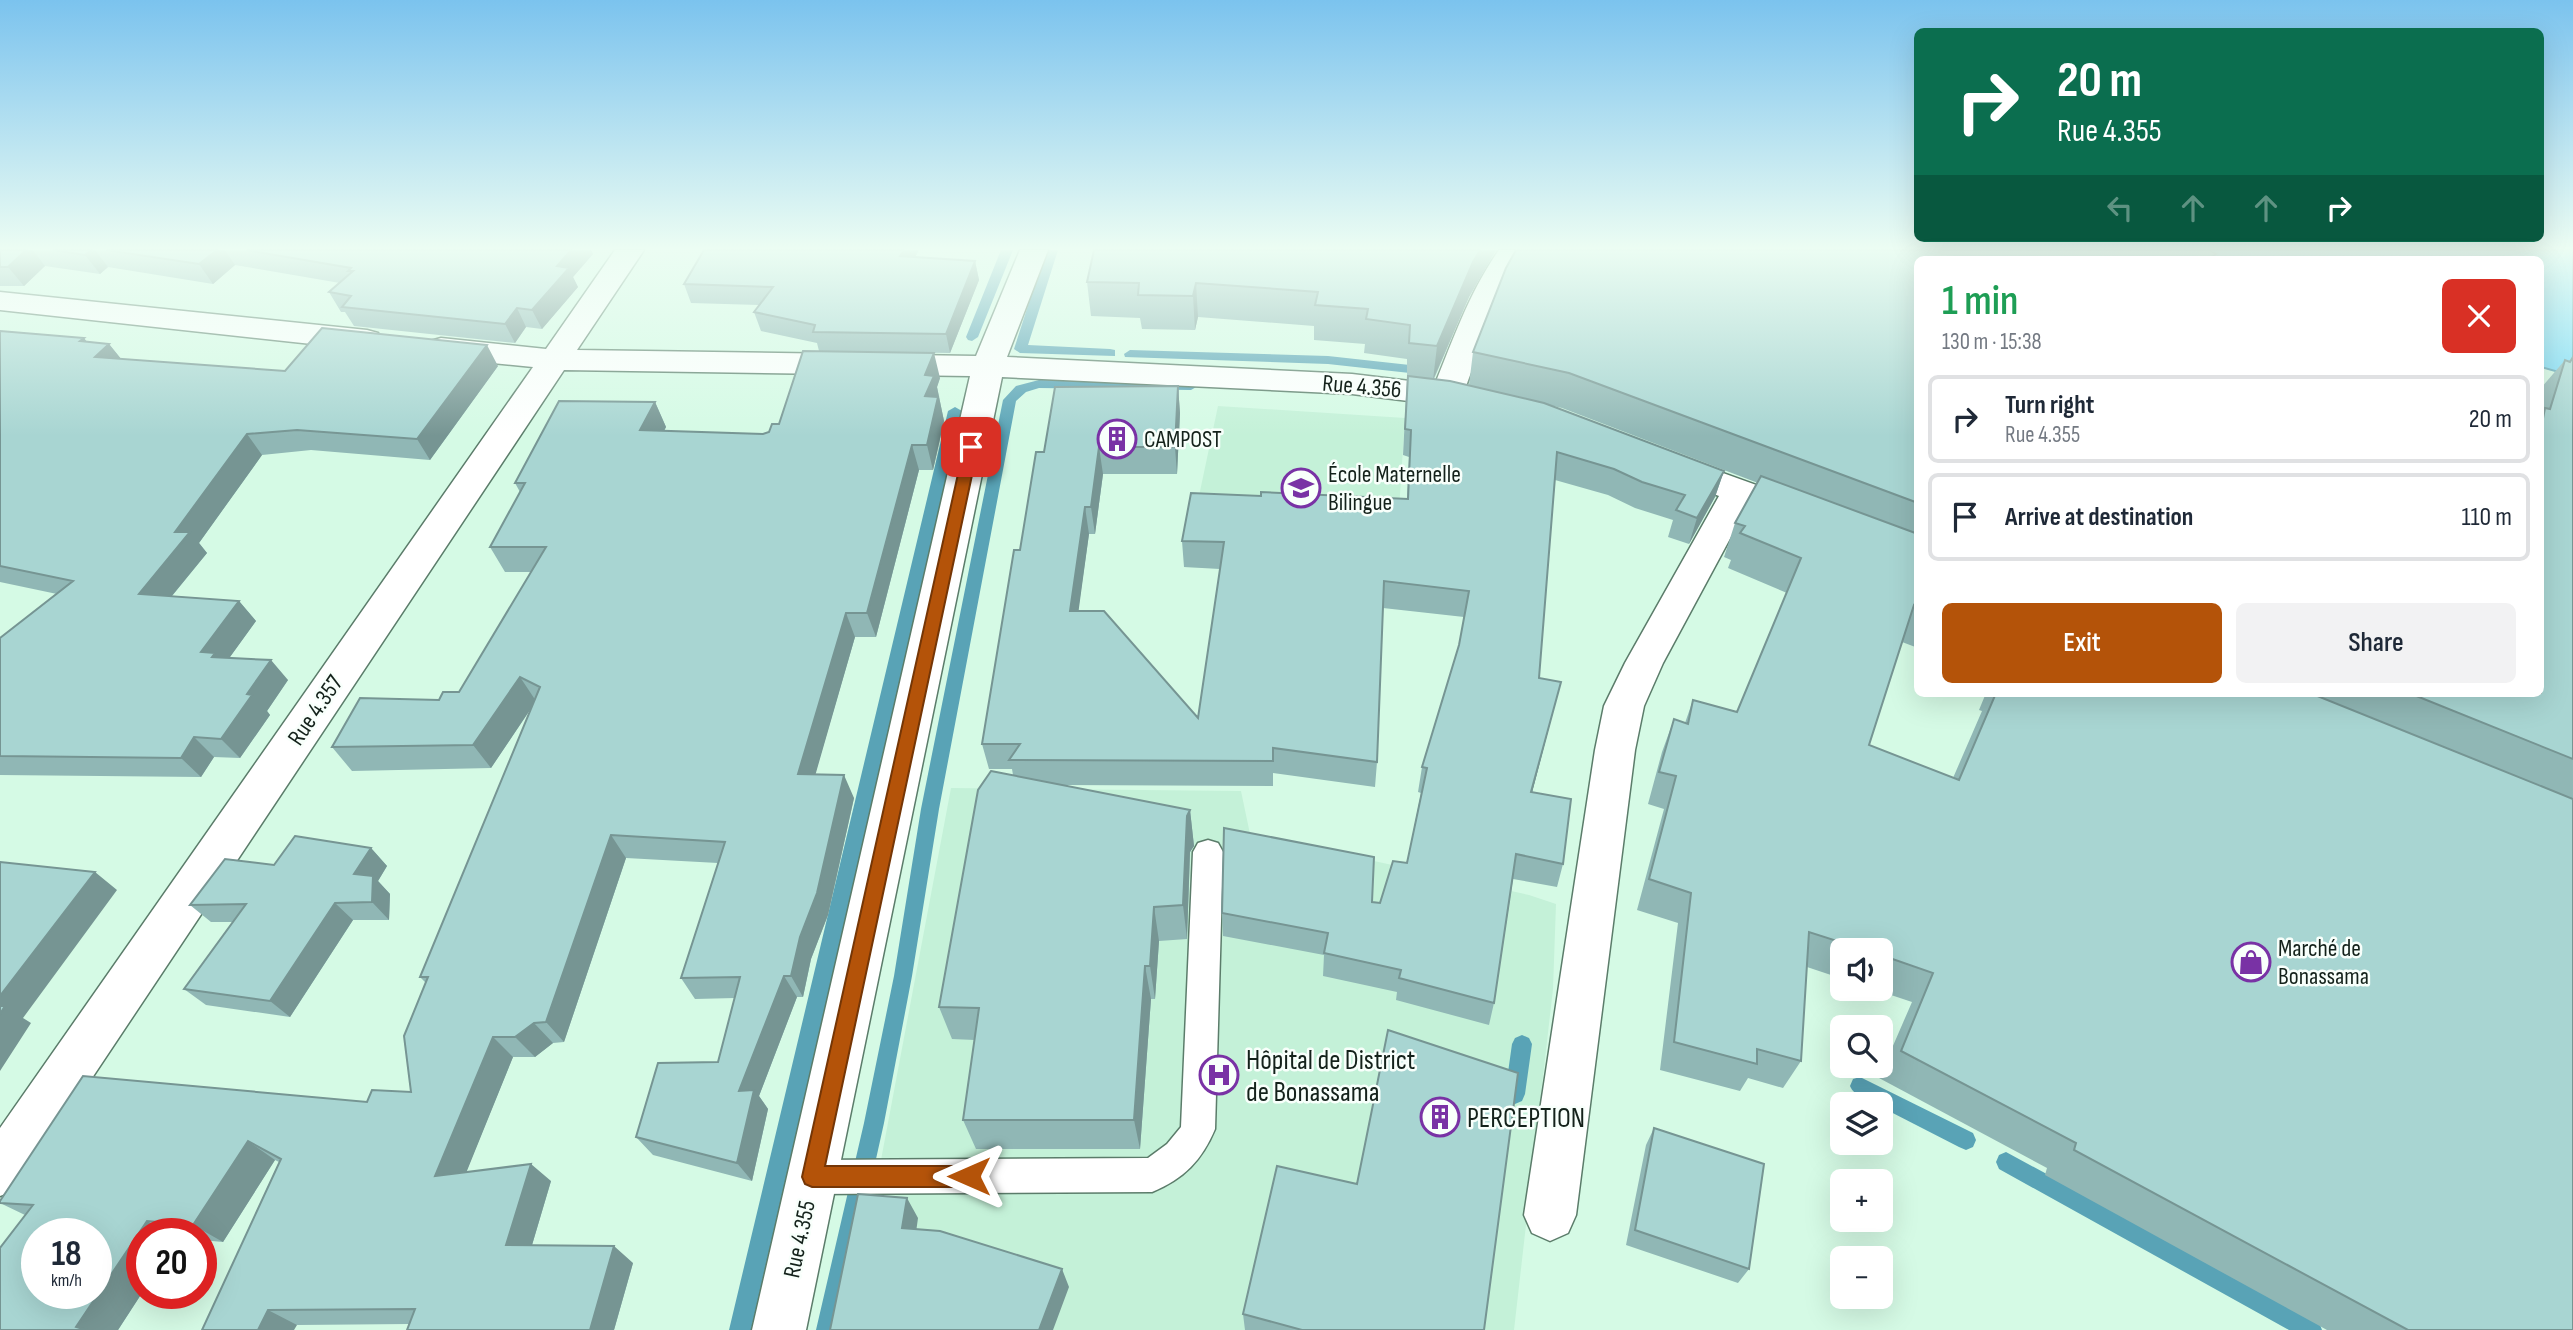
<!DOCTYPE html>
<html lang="en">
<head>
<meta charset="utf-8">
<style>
	:root { --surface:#fff; --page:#f2f2f3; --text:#1f2937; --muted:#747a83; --line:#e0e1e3; --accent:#b45309 }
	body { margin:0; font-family:"Sofia Sans Condensed",sans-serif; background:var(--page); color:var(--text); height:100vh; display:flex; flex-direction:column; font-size:26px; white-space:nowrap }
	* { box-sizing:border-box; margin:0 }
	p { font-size:23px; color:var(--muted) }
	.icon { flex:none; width:38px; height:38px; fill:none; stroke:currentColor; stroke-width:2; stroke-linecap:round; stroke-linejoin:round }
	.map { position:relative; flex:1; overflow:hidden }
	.sheet { position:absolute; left:1914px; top:256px; width:630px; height:441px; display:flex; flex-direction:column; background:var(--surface); border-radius:10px; box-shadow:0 7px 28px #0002 }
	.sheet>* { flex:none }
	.guide { position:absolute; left:1914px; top:28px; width:630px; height:214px; border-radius:10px; box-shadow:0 7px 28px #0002; background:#0b6e4f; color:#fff; overflow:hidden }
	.tools { position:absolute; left:1830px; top:938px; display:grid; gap:14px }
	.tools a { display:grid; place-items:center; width:63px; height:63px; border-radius:10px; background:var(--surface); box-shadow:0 7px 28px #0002; font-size:35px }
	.speed { position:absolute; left:21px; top:1218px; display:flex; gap:14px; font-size:35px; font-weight:700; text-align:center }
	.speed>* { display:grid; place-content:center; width:91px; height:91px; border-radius:50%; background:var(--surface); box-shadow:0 7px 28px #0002; line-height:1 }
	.speed small { font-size:18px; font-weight:400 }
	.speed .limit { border:10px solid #d22; background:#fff; color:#111 }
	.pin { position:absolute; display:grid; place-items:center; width:60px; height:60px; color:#fff; margin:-30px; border-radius:14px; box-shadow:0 4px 10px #0006 }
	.me { position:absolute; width:77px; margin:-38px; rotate:270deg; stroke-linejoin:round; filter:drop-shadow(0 0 5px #0008) }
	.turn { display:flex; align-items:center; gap:24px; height:147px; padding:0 28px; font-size:32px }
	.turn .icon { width:91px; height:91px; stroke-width:2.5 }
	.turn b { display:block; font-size:49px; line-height:60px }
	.lanes { display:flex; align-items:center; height:66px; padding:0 28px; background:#0003; justify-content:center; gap:35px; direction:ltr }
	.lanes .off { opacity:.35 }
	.round { display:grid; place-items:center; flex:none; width:74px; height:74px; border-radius:10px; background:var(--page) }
	.head { display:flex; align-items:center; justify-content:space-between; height:119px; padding:0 28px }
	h1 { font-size:42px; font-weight:600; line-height:52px; color:#1e9e55 }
	.cta { display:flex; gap:14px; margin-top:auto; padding:14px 28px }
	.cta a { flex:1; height:80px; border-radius:10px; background:var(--accent); color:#fff; font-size:28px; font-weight:600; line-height:80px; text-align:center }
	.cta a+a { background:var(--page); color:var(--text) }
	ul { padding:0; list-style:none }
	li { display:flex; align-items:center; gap:21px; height:88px; margin:0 14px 10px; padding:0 14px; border:4px solid var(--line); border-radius:10px }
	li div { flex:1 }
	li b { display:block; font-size:26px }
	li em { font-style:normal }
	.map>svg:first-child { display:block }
	.built { fill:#c4f1d8 }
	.water { fill:#77daf8; stroke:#59a3b6; stroke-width:2 }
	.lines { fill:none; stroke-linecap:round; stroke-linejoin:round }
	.stream { fill:#59a3b6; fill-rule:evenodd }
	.service-casing { stroke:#5b7c6a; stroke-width:3 }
	.minor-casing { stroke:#5b7c6a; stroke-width:3 }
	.service { fill:#fff; fill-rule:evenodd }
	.minor { fill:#fff; fill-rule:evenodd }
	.wall { fill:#90b7b5 }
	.shaded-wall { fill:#769593 }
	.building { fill:#a8d5d2; stroke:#769593; stroke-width:2; fill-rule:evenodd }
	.route { fill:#b45309; stroke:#753606; stroke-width:2 }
	.labels { text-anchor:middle; stroke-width:5; stroke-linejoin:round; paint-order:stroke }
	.street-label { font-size:24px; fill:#14221b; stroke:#f8fffb }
	.poi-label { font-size:24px; fill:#14221b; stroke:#f8fffb; text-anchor:start }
	.near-poi-label { font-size:28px; fill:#14221b; stroke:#f8fffb; text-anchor:start }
</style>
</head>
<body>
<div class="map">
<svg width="2573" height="1330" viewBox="0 0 2573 1330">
	<rect width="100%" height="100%" fill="#d5fae5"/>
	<!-- built -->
	<path class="built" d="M1218 406 1405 418 1398 525 1309 572 1184 567Z
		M951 788 1241 791 1250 834 1529 895 1556 904 1553 989 1514 1330H849Z"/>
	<!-- water -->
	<path class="water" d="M2152 250H2573V376L2541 367V259H2165Z"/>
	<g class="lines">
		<!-- stream -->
		<path class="stream" d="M1001 250H1013L978 337 972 341 968 340 966 337Z
			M1046 250H1058L1028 345 1110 349 1115 350V356L1020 353 1014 349Z
			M1130 350 1328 356 1428 367 1434 371 1428 375 1328 364 1125 357 1124 354Z
			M1039 380 1191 382 1198 386 1191 390 1039 388 1026 392 1016 401 939 809 912 976 884 1123 838 1330H816L864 1123 894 976 921 809 1003 400 1016 386Z
			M955 407 962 411 751 1330H729L948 411Z
			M1522 1035 1529 1038 1532 1044 1525 1094 1522 1101 1515 1104 1508 1101 1505 1094 1512 1044 1515 1038Z
			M1860 1077 1973 1133 1976 1140 1973 1147 1966 1150 1959 1147 1881 1107V1104C1870 1104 1854 1096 1850 1086L1853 1079Z
			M2006 1152 2319 1322 2322 1330H2289L1999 1169 1996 1162 1999 1155Z"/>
		<defs>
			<path id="service" d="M1208 840 1218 843 1223 852 1215 1129C1202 1160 1184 1179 1152 1192L812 1194 800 1189 795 1177 800 1165 812 1160 1148 1158 1167 1144 1181 1127 1193 852 1198 843Z"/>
			<path id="minor" d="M615 250H644L577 350 976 356 1020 250H1048L1007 357 1352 374 1435 384C1454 337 1470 291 1499 250H1528C1499 293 1483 341 1465 389L1473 397 1468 404 1457 407 1352 394 1002 377 806 1330H752L970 376 564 370 18 1189 0 1196V1128L533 367 441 358 430 355 425 348 430 341 441 338 546 349Z
				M0 292 367 330 378 333 382 340 378 347 367 350 0 310Z
				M1670 454 1812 505 1818 514 1812 523 1800 526 1747 507 1663 663 1644 706 1635 750 1576 1215 1568 1233 1550 1241 1532 1233 1524 1215 1595 750 1604 706 1625 663 1719 496 1658 473 1653 465 1658 457Z"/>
		</defs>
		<!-- service casing -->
		<use href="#service" class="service-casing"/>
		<!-- minor casing -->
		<use href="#minor" class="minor-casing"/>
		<!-- service -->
		<use href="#service" class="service"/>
		<!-- minor -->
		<use href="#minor" class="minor"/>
	</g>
	<!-- wall -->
	<path class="wall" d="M0 250H591L593 254 573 277 578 287 542 329 526 327 515 343 354 326 345 312H341L329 292 340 283 235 265 213 284 108 267 100 274 45 266 24 286H0Z
		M704 250H919L915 257 975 261 979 280 950 353 819 351 817 343 761 331 754 312 759 305 691 303 684 284Z
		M1094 250H1496L1469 297 1434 379 1450 381 1469 385 1473 352 1506 268 1516 250H2209L2216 254 2213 259H1918V648L1902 642 1869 745 1953 778 1982 711 1979 710 1986 693H2541V388L2565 360 2568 362 2573 357V1330H2327L2045 1175 2047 1168 1879 1078 1912 1002 1873 989H1881V950H1843V979L1807 967 1801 1061 1783 1088 1748 1078 1740 1091 1660 1070 1678 923 1637 910 1664 809 1648 804 1662 752 1674 719 1685 723 1693 700 1737 712 1787 593 1728 568 1731 560 1724 557 1735 523 1758 483 1562 408 1549 405 1724 471 1715 497 1689 544 1668 537 1673 520 1635 508 1608 495 1555 480 1539 678 1561 682 1532 792 1571 799 1563 864 1557 887 1513 879 1494 1003 1489 1025 1396 1000 1397 992 1323 976 1324 955 1223 936 1222 913 1224 828 1374 857 1372 902 1380 903 1393 861 1407 863 1421 793 1418 792 1422 767 1459 645 1464 617 1383 608 1377 762 1375 787 1273 773V786L1063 785 1190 810 1194 846 1190 852 1187 939 1159 941 1155 999H1151L1140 1149H976L963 1120 975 1040 952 1039 939 1007 978 790 991 771 1013 775 1012 769H989L982 744 1014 550H1020L1036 452H1044L1055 387 1178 386 1180 413 1177 474H1103L1095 534H1089L1078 611H1104L1198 718 1220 569 1184 567 1182 541 1191 493 1261 496V492L1407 499 1409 457 1403 455 1407 377V359L1364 353 1365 344 1314 340V326L1198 317 1195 330 1142 329 1140 318 1091 316 1087 282Z
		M0 331 109 344 121 359 285 371 498 366 430 460 311 450 262 455 199 543 207 553 172 596 239 601 256 621 229 658 288 680 267 711 270 715 240 758 214 757 201 777 0 775V638L57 594 0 582Z
		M940 378 937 387 944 421 933 470H919L876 637H855L815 774 854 798 828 915 811 959 803 997H797L759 1096 768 1109 752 1181 653 1155 636 1137 718 1062 735 998 695 999 681 978 718 863 626 858 564 1042 553 1043 535 1057H513L466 1172 551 1181 532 1245 633 1263 614 1330H407L409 1324 297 1325 202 1330 279 1162 275 1160 223 1242 201 1240V1234H142V1293L118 1330 25 1215 0 1203 367 1102 411 1092 426 983 420 977 534 704 491 768 352 771 332 747 459 692 531 572H505L490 547 520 492 515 483 655 402 666 427 664 431 763 434 769 432 779 424Z
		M371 848 387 866 378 881 390 894 389 920H353L290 1017 206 1005 184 989 233 922H211L190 905 274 865Z
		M1654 1128 1749 1269 1738 1283 1626 1245 1646 1145Z
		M1357 1184 1484 1330H1245L1243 1314Z"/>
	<!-- shaded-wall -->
	<path class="shaded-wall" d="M26 250H33L45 266 24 286 8 267Z
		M91 250H95L108 267 100 274 85 255Z
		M217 250H225L235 265 213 284 199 264Z
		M571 250H591L593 254 573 277 578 287 542 329 532 310 557 266Z
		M904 250H919L905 275 900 256Z
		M1480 250H1496L1469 297 1433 380 1437 346 1473 262Z
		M975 261 979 280 950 353 946 334Z
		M1196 283 1198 317 1195 330 1193 296Z
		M517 308 526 327 515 343 505 324Z
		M84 338 97 355 109 344 126 365 111 377 80 341Z
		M487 345 498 366 430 460 417 439Z
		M934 353 940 378 937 387 944 421 933 470 927 445 925 396V375Z
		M1178 386 1180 413 1177 474 1175 447Z
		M655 402 666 427 651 455 640 430Z
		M247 434 262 455 199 543 207 553 157 614 139 594 175 532Z
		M912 445 919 470 876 637 867 613Z
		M1099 447 1103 474 1095 534 1091 507Z
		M1724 471 1715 497 1689 544 1697 518Z
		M1085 507 1089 534 1075 637 1070 611Z
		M239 601 256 621 225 664 201 652Z
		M846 613 855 637 809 797 798 774Z
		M271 660 288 680 267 711 270 715 240 758 221 739 247 694Z
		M520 677 536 701 491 768 473 745Z
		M1561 682 1554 708 1526 816 1531 792Z
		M194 737 214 757 201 777 181 758Z
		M844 775 854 798 828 915 811 959 803 997 791 976 800 937Z
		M1190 810 1194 846 1190 852 1187 939 1183 905 1187 816Z
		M611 835 626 858 564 1042 546 1022Z
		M371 848 387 866 378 881 390 894 389 920 372 902 354 874Z
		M95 872 117 890 23 1018 31 1023 0 1071V996Z
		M335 903 353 920 290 1017 270 1001Z
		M1154 907 1159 941 1155 999 1150 966Z
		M1145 966 1151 999 1140 1149 1134 1120Z
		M784 976 797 997 759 1096 768 1109 752 1181 737 1163 739 1091Z
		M534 1023 553 1043 535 1057 515 1037Z
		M493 1037 513 1057 458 1193 435 1176Z
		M248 1141 275 1160 223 1242 193 1225Z
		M531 1164 551 1181 527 1262 506 1245Z
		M907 1198 918 1218 914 1247 902 1228Z
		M147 1221 170 1234H142V1293L118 1330H83L76 1327Z
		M614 1246 633 1263 614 1330H590Z
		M1062 1269 1069 1287 1053 1330H1039Z
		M268 1310 297 1325 294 1330H258Z"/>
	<!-- building -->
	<path class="building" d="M0 250H26L8 267H0Z
		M53 250H91L85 255Z
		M106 250H217L199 264Z
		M246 250H571L557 266 569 268 532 310 517 308 505 324 342 307 351 296 329 292 353 271H348L351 268Z
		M704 250H904L900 256 975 261 946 334 813 332 815 325 754 312 773 287 684 284Z
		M1094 250H1480L1473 262 1437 346 1409 343 1410 325 1366 319 1368 309 1315 305 1318 292 1196 283 1193 296 1138 295 1139 283 1087 282Z
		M1516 250H2209L2216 254 2209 259H1918V503L1569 373 1473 352 1506 268Z
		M322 328 487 345 417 439 297 430 247 434 175 532H190L139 594 239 601 201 652 215 653 212 657 271 660 247 694 252 695 221 739 194 737 181 758 0 756V638L73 581 0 566V331L84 338 80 341 109 344 95 357 285 371Z
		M803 351 934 353 925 375 934 376 925 396 938 397 927 445H912L867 613H846L798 774 844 775 817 893 800 937 791 976H784L739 1091 754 1090 737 1163 636 1137 658 1063 718 1062 740 977 681 978 725 842 611 835 546 1022 534 1023 515 1037H493L435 1176 531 1164 506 1245 614 1246 590 1330H407L415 1309 268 1310 258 1330H202L281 1159 248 1141 193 1225 147 1221 76 1327 87 1330H0V1248L33 1205 0 1203V1201L83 1076 367 1102 372 1090 411 1092 404 1036 428 977H420L540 687 520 677 473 745 332 747 360 698 439 700 443 692H459L546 547H490L525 483H515L559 401 655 402 640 430 763 434 769 432 772 424H779ZM37 1234H96V1293H37Z
		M2573 357V759L2409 693H2541V429L2545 408 2550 409 2565 360 2570 362Z
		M1408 376 1450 381 1544 403 1724 471 1697 518 1676 510 1685 495 1642 482 1614 469 1557 452 1539 678 1561 682 1531 792 1571 799 1563 864 1516 854 1494 1003 1399 978 1401 970 1324 953 1328 933 1222 913 1224 828 1374 857 1372 902 1380 903 1393 861 1407 863 1427 768 1422 767 1459 645 1469 591 1384 581 1377 762 1273 748V761L1009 760 1020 744H982L1014 550H1020L1036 452H1044L1055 387 1178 386 1175 447H1099L1091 507H1085L1070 611H1104L1198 718 1224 542 1182 541 1191 493 1261 496V492L1408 499 1411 430 1405 429Z
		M1761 476 1918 534V607L1914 605 1869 745 1959 780 1996 693H2310L2573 799V1330H2408L2074 1150 2076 1143 1901 1051 1933 973 1881 955V950H1865L1809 932 1801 1061 1757 1049V1064L1674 1042 1691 893 1649 879 1676 776 1659 772 1674 719 1688 724 1693 700 1737 712 1801 558 1740 533 1745 526 1735 523Z
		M991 771 1190 810 1187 816 1183 905 1154 907 1150 966H1145L1134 1120H963L979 1008 939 1007 978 790Z
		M295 836 371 848 354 874 373 876 372 902 335 903 270 1001 184 989 246 904 190 905 225 859 274 865Z
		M0 862 95 872 0 996Z
		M0 1006H5L0 1014Z
		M1388 1030 1518 1073 1484 1330H1302L1243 1314 1277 1166 1357 1184Z
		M1654 1128 1764 1164 1749 1269 1635 1230Z
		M858 1194 907 1198 902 1228 940 1231 1062 1269 1039 1330H830Z"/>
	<!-- sky -->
	<linearGradient id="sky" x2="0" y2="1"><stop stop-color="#7bc3ee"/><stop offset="0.57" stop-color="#ecfdf3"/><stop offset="1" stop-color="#ecfdf3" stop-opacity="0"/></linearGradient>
	<rect width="2573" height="436" fill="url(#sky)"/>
	<!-- route -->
	<path class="route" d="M971 443 978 447 825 1166H969L977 1169 980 1176 977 1184 969 1187H812L805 1184 802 1177 964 447Z"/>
	<!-- icons -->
	<defs>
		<symbol id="building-ring" viewBox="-11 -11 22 22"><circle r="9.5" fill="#f8fffb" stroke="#7932a5" stroke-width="1.5"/><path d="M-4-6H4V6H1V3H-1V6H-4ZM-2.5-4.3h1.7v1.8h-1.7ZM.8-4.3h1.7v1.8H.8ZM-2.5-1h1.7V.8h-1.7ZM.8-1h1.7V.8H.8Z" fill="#7932a5"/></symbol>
		<symbol id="school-ring" viewBox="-11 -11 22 22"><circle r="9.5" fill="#f8fffb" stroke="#7932a5" stroke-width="1.5"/><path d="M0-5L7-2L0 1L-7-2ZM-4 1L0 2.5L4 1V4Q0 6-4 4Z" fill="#7932a5"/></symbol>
		<symbol id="shop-ring" viewBox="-11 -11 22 22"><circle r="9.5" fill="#f8fffb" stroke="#7932a5" stroke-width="1.5"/><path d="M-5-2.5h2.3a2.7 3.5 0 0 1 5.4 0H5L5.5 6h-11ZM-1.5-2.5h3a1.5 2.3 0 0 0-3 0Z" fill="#7932a5"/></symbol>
		<symbol id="hospital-ring" viewBox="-11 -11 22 22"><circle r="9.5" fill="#f8fffb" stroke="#7932a5" stroke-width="1.5"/><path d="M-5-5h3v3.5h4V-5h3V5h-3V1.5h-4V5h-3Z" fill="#7932a5"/></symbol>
	</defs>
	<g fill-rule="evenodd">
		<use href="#building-ring" x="1095" y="417" width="44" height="44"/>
		<use href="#school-ring" x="1279" y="466" width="44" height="44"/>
		<use href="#shop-ring" x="2229" y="940" width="44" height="44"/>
		<use href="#hospital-ring" x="1197" y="1053" width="44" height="44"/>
		<use href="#building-ring" x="1418" y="1095" width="44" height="44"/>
	</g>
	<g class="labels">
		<!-- street labels -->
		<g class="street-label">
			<text transform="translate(1362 386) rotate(5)" y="8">Rue 4.356</text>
			<text transform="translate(315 710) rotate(-56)" y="8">Rue 4.357</text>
			<text transform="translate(799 1239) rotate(-78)" y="8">Rue 4.355</text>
		</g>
		<!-- poi labels -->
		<g class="poi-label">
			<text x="1144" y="447">CAMPOST</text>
			<text x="1328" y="482">École Maternelle<tspan x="1328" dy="28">Bilingue</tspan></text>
			<text x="2278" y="956">Marché de<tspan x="2278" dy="28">Bonassama</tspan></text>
		</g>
		<!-- near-poi labels -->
		<g class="near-poi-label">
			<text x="1246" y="1069">Hôpital de District<tspan x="1246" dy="32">de Bonassama</tspan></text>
			<text x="1467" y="1127">PERCEPTION</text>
		</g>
	</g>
</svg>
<div class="tools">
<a><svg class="icon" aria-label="sound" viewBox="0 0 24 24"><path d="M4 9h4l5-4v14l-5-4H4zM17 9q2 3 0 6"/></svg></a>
<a><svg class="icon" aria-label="search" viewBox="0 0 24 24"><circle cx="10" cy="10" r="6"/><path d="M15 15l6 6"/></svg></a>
<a><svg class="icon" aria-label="layers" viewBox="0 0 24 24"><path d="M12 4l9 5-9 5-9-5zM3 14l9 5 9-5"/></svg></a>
<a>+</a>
<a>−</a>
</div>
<div class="speed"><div>18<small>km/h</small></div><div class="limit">20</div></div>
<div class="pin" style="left:971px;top:447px;background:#d93025"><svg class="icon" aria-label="arrive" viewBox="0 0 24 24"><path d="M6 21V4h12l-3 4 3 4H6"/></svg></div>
<svg class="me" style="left:969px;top:1176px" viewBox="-20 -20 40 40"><path d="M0-17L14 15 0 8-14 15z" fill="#b45309" stroke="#fff" stroke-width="4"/></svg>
<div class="guide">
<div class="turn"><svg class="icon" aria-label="right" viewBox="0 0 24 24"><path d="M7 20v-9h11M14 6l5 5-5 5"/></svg><div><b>20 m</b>Rue 4.355</div></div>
<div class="lanes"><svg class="icon off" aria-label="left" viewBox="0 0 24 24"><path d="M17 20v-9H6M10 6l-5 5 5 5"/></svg><svg class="icon off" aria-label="ahead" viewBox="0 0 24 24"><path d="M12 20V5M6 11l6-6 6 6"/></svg><svg class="icon off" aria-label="ahead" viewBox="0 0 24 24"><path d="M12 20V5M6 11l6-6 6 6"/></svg><svg class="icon" aria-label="right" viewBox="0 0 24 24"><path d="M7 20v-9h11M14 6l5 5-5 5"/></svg></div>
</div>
<section class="sheet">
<div class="head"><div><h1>1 min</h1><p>130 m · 15:38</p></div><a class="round" style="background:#d93025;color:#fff"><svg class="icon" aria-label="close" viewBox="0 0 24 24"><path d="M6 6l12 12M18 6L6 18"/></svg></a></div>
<ul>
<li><svg class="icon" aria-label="right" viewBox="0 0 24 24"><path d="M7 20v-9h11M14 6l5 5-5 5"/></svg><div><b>Turn right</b><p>Rue 4.355</p></div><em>20 m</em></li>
<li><svg class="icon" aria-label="arrive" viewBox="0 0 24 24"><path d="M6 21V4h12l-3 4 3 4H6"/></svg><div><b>Arrive at destination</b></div><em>110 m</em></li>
</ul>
<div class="cta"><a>Exit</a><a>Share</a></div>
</section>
</div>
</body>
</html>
